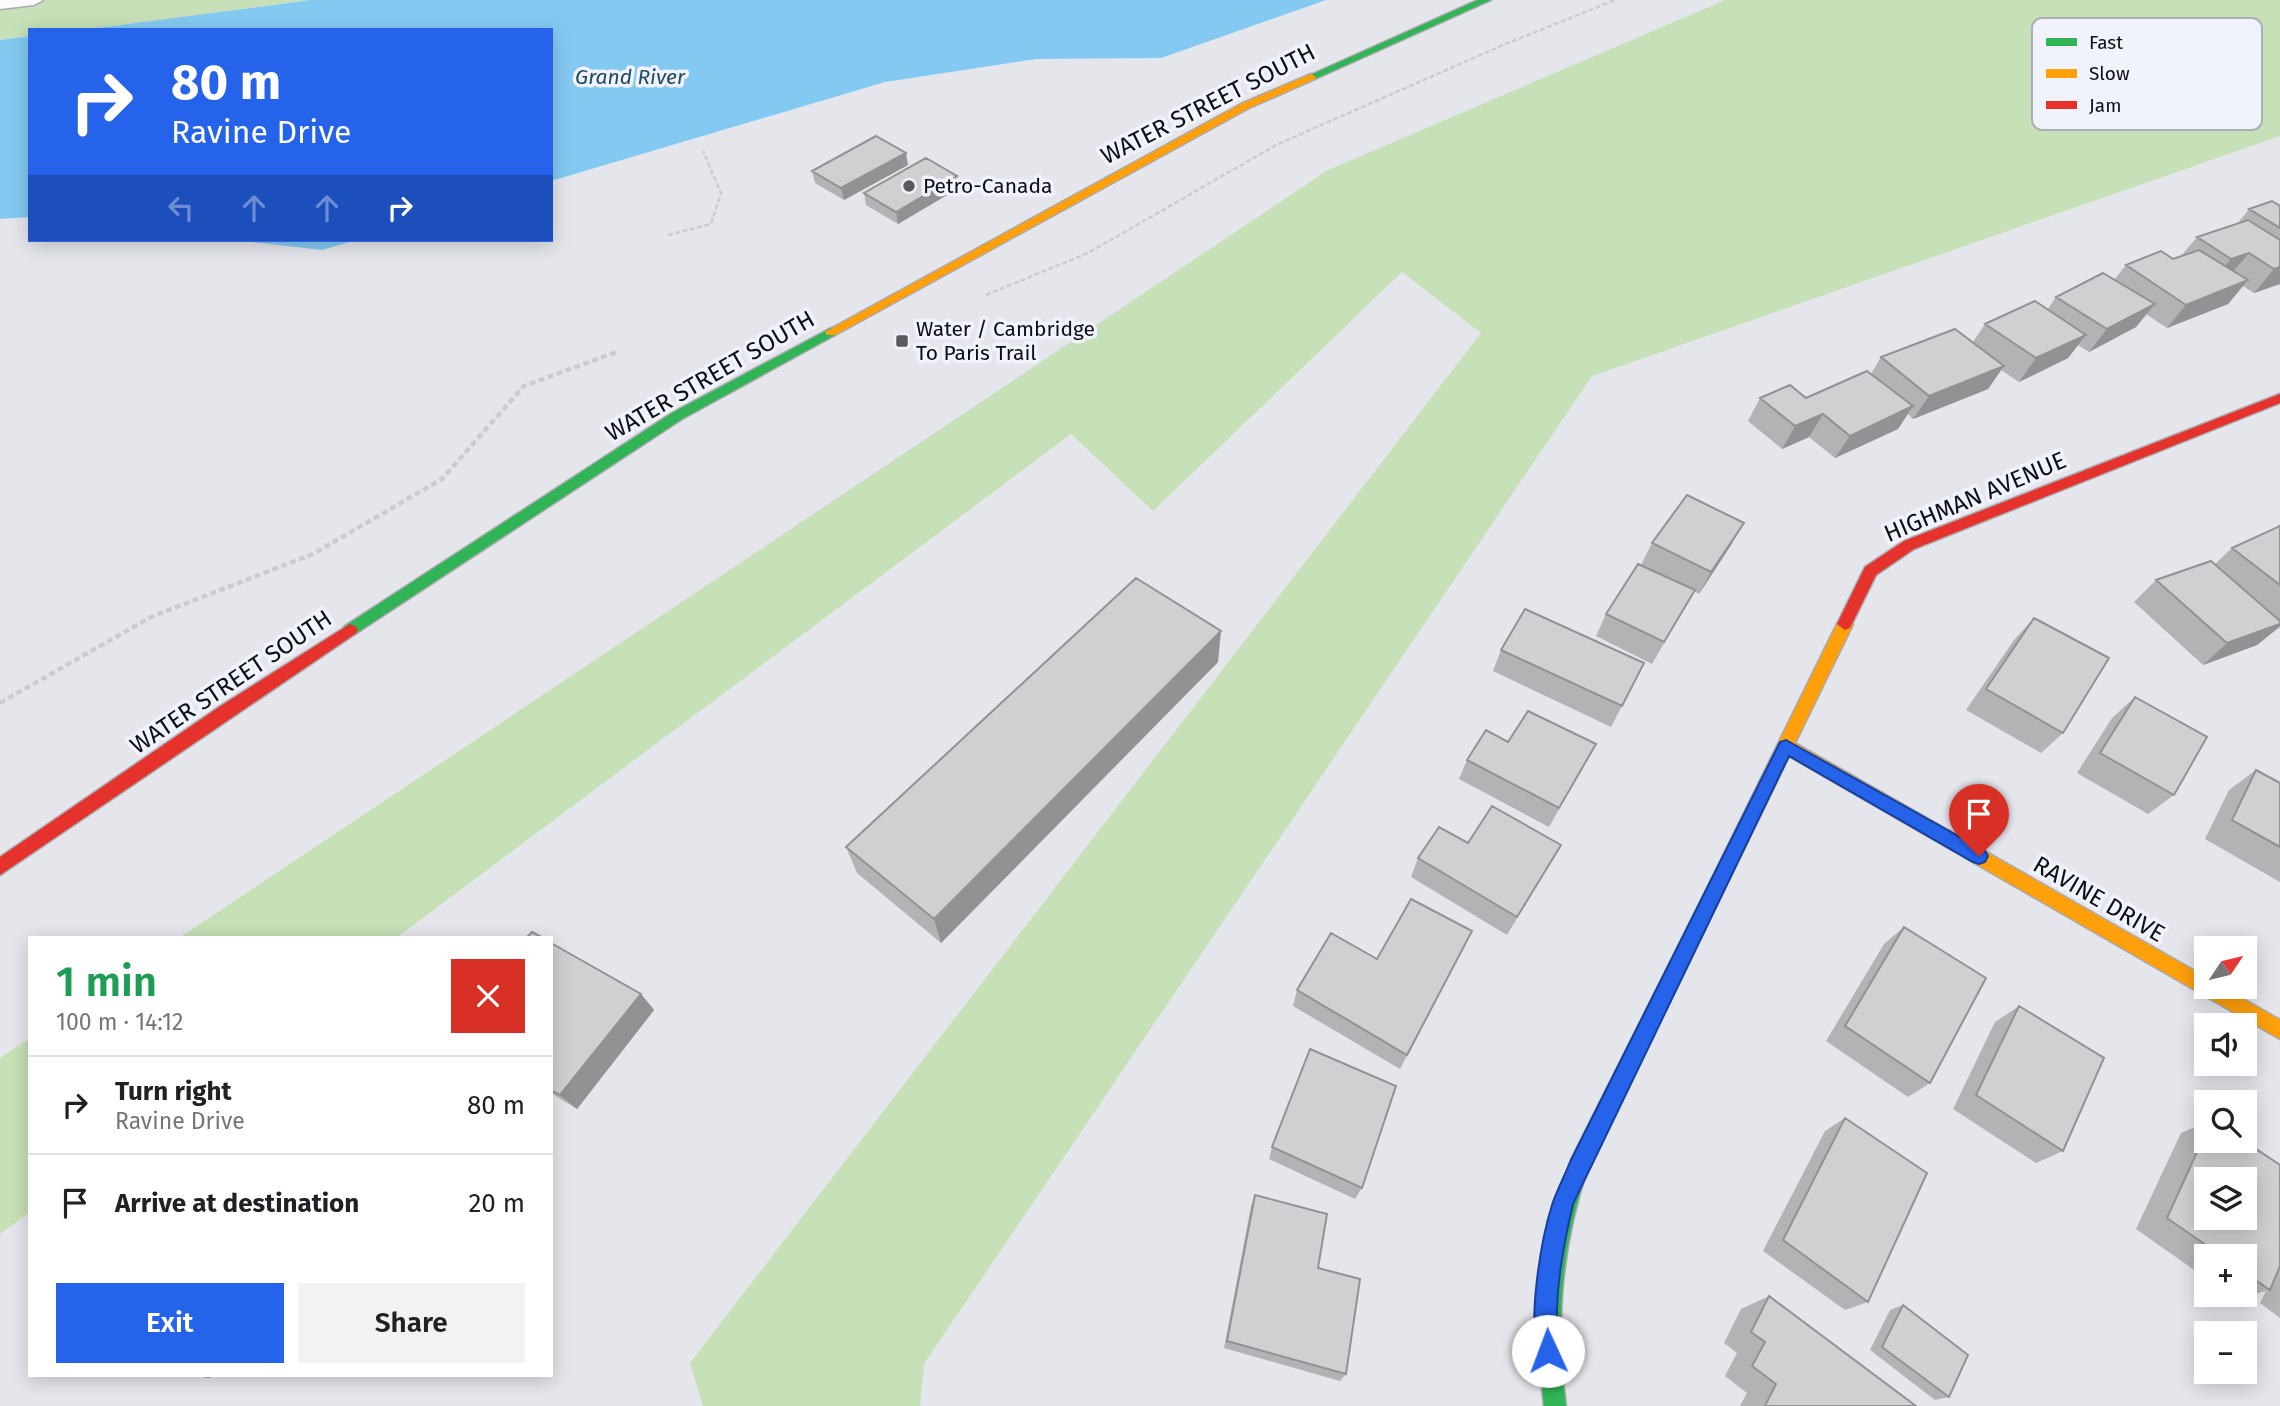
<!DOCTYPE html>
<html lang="en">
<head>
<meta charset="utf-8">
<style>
	:root { --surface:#fff; --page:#f2f2f2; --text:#202124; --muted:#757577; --line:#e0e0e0; --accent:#2563eb }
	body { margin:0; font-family:"Fira Sans",sans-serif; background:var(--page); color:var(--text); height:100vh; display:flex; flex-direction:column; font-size:26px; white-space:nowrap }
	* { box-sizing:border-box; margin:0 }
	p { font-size:23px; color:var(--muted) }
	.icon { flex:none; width:38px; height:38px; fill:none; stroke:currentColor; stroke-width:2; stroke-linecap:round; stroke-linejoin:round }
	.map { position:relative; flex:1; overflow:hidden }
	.side { position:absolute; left:28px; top:936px; width:525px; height:441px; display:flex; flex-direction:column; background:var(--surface); border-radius:0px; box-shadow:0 4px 18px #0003 }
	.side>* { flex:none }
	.top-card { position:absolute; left:28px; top:28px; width:525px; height:214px; border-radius:0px; box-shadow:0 4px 18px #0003; background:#2563eb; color:#fff; overflow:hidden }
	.needle { width:46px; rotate:55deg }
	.tools { position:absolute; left:2194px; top:936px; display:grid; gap:14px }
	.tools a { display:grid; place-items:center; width:63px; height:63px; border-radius:0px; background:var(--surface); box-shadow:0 4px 18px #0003; font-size:35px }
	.pin { position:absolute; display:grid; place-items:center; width:60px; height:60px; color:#fff; margin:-72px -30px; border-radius:50% 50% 50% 0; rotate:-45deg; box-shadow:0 0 7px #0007 }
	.pin .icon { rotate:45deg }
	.me { position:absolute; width:77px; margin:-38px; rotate:358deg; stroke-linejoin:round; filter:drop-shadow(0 0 5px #0008) }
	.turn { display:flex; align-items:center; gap:24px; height:147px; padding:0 28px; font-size:32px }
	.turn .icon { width:91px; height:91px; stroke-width:2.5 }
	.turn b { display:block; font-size:49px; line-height:60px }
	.lanes { display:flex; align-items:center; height:66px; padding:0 28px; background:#0003; justify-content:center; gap:35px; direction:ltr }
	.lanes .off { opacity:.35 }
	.round { display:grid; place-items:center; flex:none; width:74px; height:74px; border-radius:0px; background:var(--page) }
	.head { display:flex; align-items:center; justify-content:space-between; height:119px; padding:0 28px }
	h1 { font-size:42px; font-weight:600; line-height:52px; color:#1e9e55 }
	.action { display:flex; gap:14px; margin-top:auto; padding:14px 28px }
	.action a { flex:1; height:80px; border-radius:0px; background:var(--accent); color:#fff; font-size:28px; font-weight:600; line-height:80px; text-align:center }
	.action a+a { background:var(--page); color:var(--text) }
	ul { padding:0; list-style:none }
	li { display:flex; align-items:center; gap:21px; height:98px; padding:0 28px; border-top:2px solid var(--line) }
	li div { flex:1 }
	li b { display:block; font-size:26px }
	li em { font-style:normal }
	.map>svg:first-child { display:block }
	.green { fill:#c6e0b7 }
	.water { fill:#84c9f2 }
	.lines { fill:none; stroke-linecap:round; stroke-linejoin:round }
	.lane-casing { stroke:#aaaaae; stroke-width:3 }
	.fast-casing { stroke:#aaaaae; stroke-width:3 }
	.slow-casing { stroke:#aaaaae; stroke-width:3 }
	.jam-casing { stroke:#aaaaae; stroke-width:3 }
	.path-far1 { stroke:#ccccce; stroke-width:2.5; stroke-dasharray:5 2.5; stroke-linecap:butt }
	.path { stroke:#ccccce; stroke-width:4.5; stroke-dasharray:6 3.5; stroke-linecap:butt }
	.lane { fill:#fbfbfc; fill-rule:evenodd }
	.fast { fill:#30b455; fill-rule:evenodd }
	.slow { fill:#ff9f0a; fill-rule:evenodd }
	.jam { fill:#e5322d; fill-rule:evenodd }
	.wall { fill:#b3b2b5 }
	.shaded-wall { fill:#929193 }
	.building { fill:#d0cfd2; stroke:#929193; stroke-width:2; fill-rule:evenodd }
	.route { fill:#2563eb; stroke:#184099; stroke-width:2 }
	.poi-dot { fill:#595a5e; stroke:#f0f2fc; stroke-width:2.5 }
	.labels { text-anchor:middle; stroke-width:7; stroke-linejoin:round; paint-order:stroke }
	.far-water-label { font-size:21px; font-style:italic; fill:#214a62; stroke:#f0f2fc }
	.far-poi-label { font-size:21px; fill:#0e0f12; stroke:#f0f2fc; text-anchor:start }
	.street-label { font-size:24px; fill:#0e0f12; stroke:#f0f2fc }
	.key { fill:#f0f2fc; stroke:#acaeb6; stroke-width:2 }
	.key-label { font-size:19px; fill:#0e0f12 }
</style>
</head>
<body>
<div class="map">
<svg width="2280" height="1406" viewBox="0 0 2280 1406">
	<rect width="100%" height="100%" fill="#e5e6ec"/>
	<!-- green -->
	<path class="green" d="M24 0H311L82 30H30V36L0 40V5Z
		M1725 0H2280V136L1592 376 924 1364 920 1406H703L690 1363 1481 333 1402 272 1153 511 1071 434 396 938H179L1328 170Z
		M30 1038V1212L0 1234V1058Z"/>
	<!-- water -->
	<path class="water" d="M311 0H1326L1161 58 1036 59 885 82 551 181V30H82Z
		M30 36V217L0 219V40Z
		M233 240H356L322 250Z"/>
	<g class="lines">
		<defs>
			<path id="lane" d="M0 0H43L34 5 0 9Z"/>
			<path id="fast" d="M1478 0H1491L1315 79 1306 77Z
				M831 328 835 329V335L682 419 355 634H345L342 630 345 626 672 413Z
				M1697 919 1703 921 1706 927 1587 1170C1561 1249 1555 1324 1566 1406H1544C1534 1323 1538 1239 1571 1160L1691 921Z"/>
			<path id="slow" d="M1311 74 1316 77 1315 79 1249 108 835 335H827L825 332 1241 104Z
				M1845 618 1853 624 1795 743 2207 978V987H2222L2280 1020V1039L1789 756 1703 933 1697 935 1691 933 1688 927 1691 921 1837 624Z"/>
			<path id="jam" d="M2280 394V403L1914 549 1876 575 1850 628 1845 630 1837 624 1865 567 1904 541Z
				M350 624 355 626 358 630 355 634 0 875V857L219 707Z"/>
		</defs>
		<!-- lane casing -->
		<use href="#lane" class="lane-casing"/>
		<!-- fast casing -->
		<use href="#fast" class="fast-casing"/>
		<!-- slow casing -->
		<use href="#slow" class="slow-casing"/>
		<!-- jam casing -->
		<use href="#jam" class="jam-casing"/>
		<!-- path-far1 -->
		<path class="path-far1" d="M668 235 711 224 721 193 703 151
			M986 295 1088 253 1276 145 1503 45 1615 0"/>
		<!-- path -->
		<path class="path" d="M0 703 151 617 313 554 442 479 524 386 619 351"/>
		<!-- lane -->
		<use href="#lane" class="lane"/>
		<!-- fast -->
		<use href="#fast" class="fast"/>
		<!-- slow -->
		<use href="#slow" class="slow"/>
		<!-- jam -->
		<use href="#jam" class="jam"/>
	</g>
	<!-- wall -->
	<path class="wall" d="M908 165 844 200 815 183 812 171Z
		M959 188 898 224 866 205 864 193Z
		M2280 206V284L2254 293 2243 286 2228 304 2167 328 2146 314 2136 327 2089 352 2078 345 2068 358 2019 382 2001 370 1988 389 1913 419 1908 414 1898 429 1835 458 1809 437 1782 449 1748 421 1760 398H1806L1871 374 1881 357 1973 342 1985 324 2048 309 2056 297 2114 280 2126 265 2173 259 2181 256 2197 237 2238 223 2249 209Z
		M2280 524V627L2257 645 2203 665 2134 602 2156 580 2215 564 2232 548 2275 528Z
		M1652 543 1731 545 1699 594 1694 591 1652 664 1596 636 1606 614 1641 565Z
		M2034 618 2063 733 2041 753 1966 710 2014 640Z
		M1501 650 1622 706 1611 727 1493 671Z
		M1218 662 941 943 857 873 846 847Z
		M2135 697 2174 795 2148 814 2077 773 2112 718Z
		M1508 742 1596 744 1549 827 1459 779 1467 760Z
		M2256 770 2280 783V882L2205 839 2229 790Z
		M1468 843 1561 845 1507 935 1411 877 1418 858Z
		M1904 927 1930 1083 1908 1097 1826 1041 1884 944Z
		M1472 931 1400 1069 1293 1006 1297 990Z
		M551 943 641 994 654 1010 577 1109 551 1093Z
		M2019 1006 2063 1151 2036 1163 1953 1109 1995 1022Z
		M1845 1118 1868 1302 1845 1310 1763 1251 1825 1131Z
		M2207 1122V1141L2280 1165V1318L2260 1303 2266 1291 2235 1299 2230 1295H2245V1256H2207V1279L2136 1229 2181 1133Z
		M1272 1147 1362 1188 1355 1199 1269 1159Z
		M1255 1195 1346 1374 1340 1381 1224 1348 1251 1206Z
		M1769 1296 1916 1406H1740L1747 1393 1725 1376 1737 1353 1724 1343 1741 1309Z
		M1903 1305 1949 1397 1935 1400 1870 1350 1890 1310Z"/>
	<!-- shaded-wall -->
	<path class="shaded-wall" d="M906 153 908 165 844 200 841 188Z
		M957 176 959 188 898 224 896 212Z
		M2249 253 2229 276 2212 282 2231 259Z
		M2280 267V284L2254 293 2274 269Z
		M2248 280 2228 304 2167 328 2186 305Z
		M2155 304 2136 327 2089 352 2107 329Z
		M2086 335 2068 358 2019 382 2036 358Z
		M2004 366 1988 389 1913 419 1929 396Z
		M1913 406 1898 429 1835 458 1850 436Z
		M1823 414 1809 437 1782 449 1795 426Z
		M1744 523 1731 545 1699 594 1711 572Z
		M2280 624V626L2257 645 2203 665 2227 643Z
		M1221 631 1218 662 941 943 934 919Z
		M641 994 654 1010 577 1109 560 1095Z
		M197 1376H212L209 1378Z"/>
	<!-- building -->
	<path class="building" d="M876 136 906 153 841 188 812 171Z
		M926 158 957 176 896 212 864 193Z
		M2272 201 2280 206V228L2249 209Z
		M2248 220 2280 240V267L2274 269 2249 253 2231 259 2197 237Z
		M2199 250 2248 280 2186 305 2126 265 2161 251 2173 259Z
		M2103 273 2155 304 2107 329 2056 297Z
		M2035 301 2086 335 2036 358 1985 324Z
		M1955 329 2004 366 1929 396 1881 357Z
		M1867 371 1913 406 1850 436 1823 414 1795 426 1760 398 1790 385 1806 398Z
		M1687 495 1744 523 1711 572 1652 543Z
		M2280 526V585L2232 548Z
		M2211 561 2280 621V624L2227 643 2156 580Z
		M1638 564 1695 590 1664 642 1606 614Z
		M1136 578 1221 631 934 919 846 847Z
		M1525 609 1644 663 1622 706 1501 650Z
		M2034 618 2109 658 2063 733 1986 689Z
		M2135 697 2207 737 2174 795 2100 753Z
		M1528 711 1596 744 1559 808 1467 760 1486 730 1508 742Z
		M2256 770 2280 783V847L2232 820Z
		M1492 806 1561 845 1517 917 1418 858 1439 827 1468 843Z
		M1411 899 1472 931 1407 1055 1297 990 1331 933 1377 959Z
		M1904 927 1986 978 1930 1083 1845 1026Z
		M532 932 543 938H526Z
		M551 943 641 994 560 1095 551 1090Z
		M2019 1006 2104 1058 2063 1151 1976 1095Z
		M1310 1049 1396 1086 1362 1188 1272 1147Z
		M1845 1118 1927 1173 1868 1302 1783 1240Z
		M2207 1130V1141H2244L2280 1165V1266L2270 1290 2245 1273V1256H2222L2167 1218ZM2207 1180H2245V1218H2207Z
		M1255 1195 1327 1214 1318 1268 1360 1279 1346 1374 1227 1341Z
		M1769 1296 1916 1406H1765L1776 1384 1752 1366 1765 1342 1751 1332Z
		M1903 1305 1968 1355 1949 1397 1882 1347Z"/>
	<!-- route -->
	<path class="route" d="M1786 740 1985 851 1988 856 1985 862 1979 864 1973 862 1789 756 1573 1204C1565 1239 1558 1273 1557 1309 1556 1326 1562 1344 1555 1359L1548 1362 1540 1359C1526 1326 1541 1240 1552 1205 1557 1190 1565 1175 1571 1160L1780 742Z"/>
	<!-- markers -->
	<g class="poi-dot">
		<circle cx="909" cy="186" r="7"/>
		<rect x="895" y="334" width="14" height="14" rx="3.5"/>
	</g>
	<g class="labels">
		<!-- far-water labels -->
		<g class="far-water-label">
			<text x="630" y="84">Grand River</text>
		</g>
		<!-- far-poi labels -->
		<g class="far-poi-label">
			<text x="923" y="193">Petro-Canada</text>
			<text x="916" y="336">Water / Cambridge<tspan x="916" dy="24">To Paris Trail</tspan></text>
		</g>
		<!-- street labels -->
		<g class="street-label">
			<text transform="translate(1208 104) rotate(-27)" y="8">WATER STREET SOUTH</text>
			<text transform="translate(710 376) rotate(-30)" y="8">WATER STREET SOUTH</text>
			<text transform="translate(1975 497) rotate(-23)" y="8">HIGHMAN AVENUE</text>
			<text transform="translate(231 682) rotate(-34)" y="8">WATER STREET SOUTH</text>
			<text transform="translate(2099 899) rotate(30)" y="8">RAVINE DRIVE</text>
		</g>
	</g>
	<!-- legend -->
	<rect x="2032" y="18" width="230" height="112" rx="10" class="key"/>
	<rect x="2046" y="38" width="31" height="8" fill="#30b455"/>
	<rect x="2046" y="69" width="31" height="9" fill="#ff9f0a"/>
	<rect x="2046" y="101" width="31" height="8" fill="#e5322d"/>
	<g class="key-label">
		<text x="2089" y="49">Fast</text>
		<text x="2089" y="80">Slow</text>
		<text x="2089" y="112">Jam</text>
	</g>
</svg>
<div class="tools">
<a><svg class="needle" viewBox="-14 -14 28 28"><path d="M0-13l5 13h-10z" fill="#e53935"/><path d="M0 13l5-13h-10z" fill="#757577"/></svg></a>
<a><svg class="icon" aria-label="sound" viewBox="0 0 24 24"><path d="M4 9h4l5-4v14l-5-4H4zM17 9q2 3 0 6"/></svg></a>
<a><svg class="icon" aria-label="search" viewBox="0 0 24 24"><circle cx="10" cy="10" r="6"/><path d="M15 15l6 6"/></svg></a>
<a><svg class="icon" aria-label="layers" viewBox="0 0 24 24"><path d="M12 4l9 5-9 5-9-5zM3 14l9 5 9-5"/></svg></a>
<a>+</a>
<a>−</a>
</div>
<div class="pin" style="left:1979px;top:856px;background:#d93025"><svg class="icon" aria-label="arrive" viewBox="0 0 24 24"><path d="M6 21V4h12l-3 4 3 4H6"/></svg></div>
<svg class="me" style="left:1548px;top:1351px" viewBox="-20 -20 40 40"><circle r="19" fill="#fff"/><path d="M0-13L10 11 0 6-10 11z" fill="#2563eb"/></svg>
<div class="top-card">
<div class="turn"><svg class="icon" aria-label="right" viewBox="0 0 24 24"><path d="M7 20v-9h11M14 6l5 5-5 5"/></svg><div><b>80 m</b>Ravine Drive</div></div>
<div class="lanes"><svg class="icon off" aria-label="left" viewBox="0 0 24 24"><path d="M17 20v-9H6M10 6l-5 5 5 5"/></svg><svg class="icon off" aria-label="ahead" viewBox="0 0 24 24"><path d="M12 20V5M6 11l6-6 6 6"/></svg><svg class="icon off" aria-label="ahead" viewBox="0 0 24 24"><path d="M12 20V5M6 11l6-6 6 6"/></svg><svg class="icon" aria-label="right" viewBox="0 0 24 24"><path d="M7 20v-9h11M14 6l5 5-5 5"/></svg></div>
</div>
<section class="side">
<div class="head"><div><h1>1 min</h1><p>100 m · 14:12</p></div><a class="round" style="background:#d93025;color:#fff"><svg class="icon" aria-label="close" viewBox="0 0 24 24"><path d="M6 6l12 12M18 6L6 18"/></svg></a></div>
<ul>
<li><svg class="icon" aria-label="right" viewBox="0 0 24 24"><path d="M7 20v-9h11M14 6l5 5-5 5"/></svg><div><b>Turn right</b><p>Ravine Drive</p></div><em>80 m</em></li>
<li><svg class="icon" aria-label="arrive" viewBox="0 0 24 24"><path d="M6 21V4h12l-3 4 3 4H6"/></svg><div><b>Arrive at destination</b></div><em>20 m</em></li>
</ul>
<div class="action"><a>Exit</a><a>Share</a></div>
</section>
</div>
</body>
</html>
